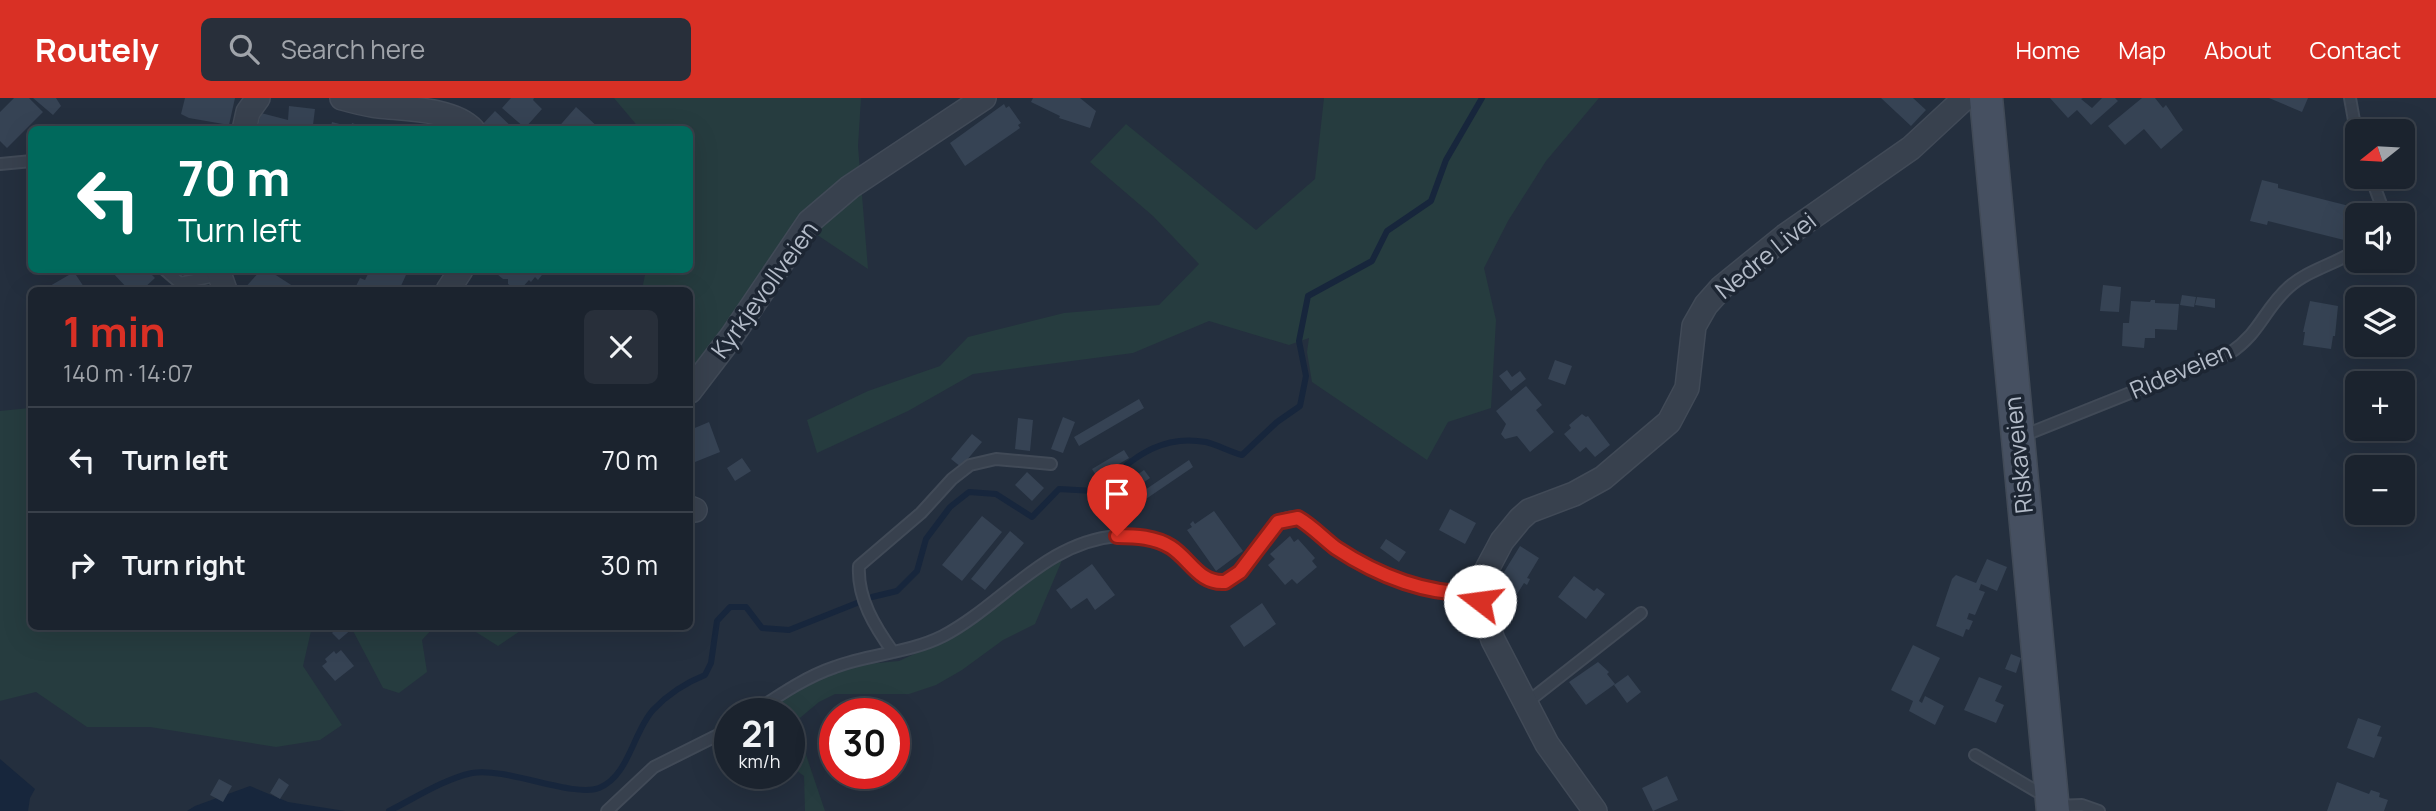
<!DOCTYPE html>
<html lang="en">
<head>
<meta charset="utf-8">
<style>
	:root { --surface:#1b232e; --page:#282f3a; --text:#f1f3f6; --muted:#a0a4aa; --line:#39404a; --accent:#d93025 }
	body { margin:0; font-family:Manrope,sans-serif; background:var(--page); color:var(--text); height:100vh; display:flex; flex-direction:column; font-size:26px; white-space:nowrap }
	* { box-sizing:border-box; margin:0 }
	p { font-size:23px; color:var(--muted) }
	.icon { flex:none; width:38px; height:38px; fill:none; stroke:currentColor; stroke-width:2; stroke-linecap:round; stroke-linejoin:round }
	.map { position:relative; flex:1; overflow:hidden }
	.side { position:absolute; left:28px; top:189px; width:665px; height:343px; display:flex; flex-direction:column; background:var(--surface); border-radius:10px; box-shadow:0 7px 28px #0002,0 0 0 2px var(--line) }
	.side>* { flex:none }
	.hud { position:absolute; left:28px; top:28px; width:665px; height:147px; border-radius:10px; box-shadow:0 7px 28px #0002,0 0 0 2px var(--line); background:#00695c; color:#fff; overflow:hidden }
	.needle { width:46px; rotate:252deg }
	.controls { position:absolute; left:2345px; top:21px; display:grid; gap:14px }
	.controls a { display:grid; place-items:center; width:70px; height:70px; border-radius:10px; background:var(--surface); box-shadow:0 7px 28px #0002,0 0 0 2px var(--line); font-size:35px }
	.speed { position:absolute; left:714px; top:600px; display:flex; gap:14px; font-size:35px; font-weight:700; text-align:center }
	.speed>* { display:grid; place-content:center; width:91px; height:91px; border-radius:50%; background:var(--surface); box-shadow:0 7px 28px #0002,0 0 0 2px var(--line); line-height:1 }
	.speed small { font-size:18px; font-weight:400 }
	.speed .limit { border:10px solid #d22; background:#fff; color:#111 }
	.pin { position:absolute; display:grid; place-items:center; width:60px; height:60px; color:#fff; margin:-72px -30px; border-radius:50% 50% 50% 0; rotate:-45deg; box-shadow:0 0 7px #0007 }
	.pin .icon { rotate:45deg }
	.me { position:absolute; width:77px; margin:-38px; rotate:285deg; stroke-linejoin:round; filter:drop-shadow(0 0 5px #0008) }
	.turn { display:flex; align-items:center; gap:24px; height:147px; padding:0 35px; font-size:32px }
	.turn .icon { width:91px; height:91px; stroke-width:2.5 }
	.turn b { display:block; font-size:49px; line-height:60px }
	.round { display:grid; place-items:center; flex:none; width:74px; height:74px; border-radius:10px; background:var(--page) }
	.head { display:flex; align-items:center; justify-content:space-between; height:119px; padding:0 35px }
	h1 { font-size:42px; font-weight:700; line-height:52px; color:var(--accent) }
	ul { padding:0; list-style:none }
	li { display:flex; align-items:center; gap:21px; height:105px; padding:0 35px; border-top:2px solid var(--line) }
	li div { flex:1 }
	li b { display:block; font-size:26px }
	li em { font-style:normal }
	header { display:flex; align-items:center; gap:42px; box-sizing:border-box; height:98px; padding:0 35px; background:var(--accent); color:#fff }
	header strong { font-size:33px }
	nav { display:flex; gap:38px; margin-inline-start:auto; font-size:24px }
	.search { width:490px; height:63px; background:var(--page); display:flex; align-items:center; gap:18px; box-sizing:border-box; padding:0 24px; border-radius:10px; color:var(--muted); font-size:26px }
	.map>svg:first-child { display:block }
	.green { fill:#263c3f }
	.water { fill:#17263c }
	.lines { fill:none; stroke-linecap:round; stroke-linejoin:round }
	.stream { stroke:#17263c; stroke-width:6 }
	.building { fill:#364354 }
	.service-casing { stroke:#414a57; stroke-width:14 }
	.minor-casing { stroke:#414a57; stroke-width:26 }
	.secondary-casing { stroke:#414a57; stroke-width:35 }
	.service { stroke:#38414e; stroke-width:10 }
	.minor { stroke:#38414e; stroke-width:23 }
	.secondary { stroke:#465061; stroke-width:32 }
	.route-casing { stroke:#8d1f18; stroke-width:18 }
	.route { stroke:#d93025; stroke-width:12 }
	.labels { text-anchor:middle; stroke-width:7; stroke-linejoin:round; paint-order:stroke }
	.street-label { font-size:24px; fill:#b4bcc9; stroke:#1d2633 }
</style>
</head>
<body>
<header>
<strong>Routely</strong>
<div class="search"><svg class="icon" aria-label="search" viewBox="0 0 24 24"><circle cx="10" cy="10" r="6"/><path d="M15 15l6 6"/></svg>Search here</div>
<nav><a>Home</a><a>Map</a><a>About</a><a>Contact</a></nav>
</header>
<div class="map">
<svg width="2436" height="713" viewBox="0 0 2436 713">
	<rect width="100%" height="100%" fill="#242f3e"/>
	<!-- green -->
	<path class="green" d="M614 0H861L858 48 868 171 798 124 743 200 690 283V192H642L646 172H690V32L640 31Z
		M1324 0H1599L1546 63 1508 123 1484 170 1496 222 1491 310 1448 324 1427 362 1312 284 1307 254 1309 240 1289 247 1209 223 1133 255 973 276 908 313 817 355 807 322 868 293 940 268 968 239 1064 215 1159 207 1199 166 1153 118 1090 64 1126 26 1256 132 1315 81Z
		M30 310 32 528 320 529 311 533 303 568 342 627 320 642 276 649 150 629H87L36 594 0 603V313Z
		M1063 460 1035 526 1003 542 962 572 936 587 909 596H835L819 604 795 624V634L804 651 825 713H805L804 678 789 667V616H766L786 599 833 575 867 566 899 563 960 535 1041 471Z
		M351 529H434L422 542 427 574 399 595 383 590Z
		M468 529H526L498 548Z"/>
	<!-- water -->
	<path class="water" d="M0 661 35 691 30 700 28 713H0Z
		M250 688 288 704 345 713H187L195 708Z"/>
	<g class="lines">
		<!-- stream -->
		<path class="stream" d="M389 713C415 700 444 681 472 675 507 669 573 700 599 690 629 678 633 634 653 612 668 596 685 585 705 577L711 565 717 523 730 509H746L762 530 789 532 872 499 897 493 917 473 926 441 950 409 969 394 996 396 1032 419 1059 391 1094 393C1130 365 1156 335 1206 344 1218 347 1230 354 1242 357L1277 324 1300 308 1306 278 1299 243 1308 198 1372 163 1387 133 1431 103 1446 62 1482 0"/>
	</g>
	<!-- building -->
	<path class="building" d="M14 0H29L43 14 7 50 0 43V14Z
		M33 0H56L61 8 53 17Z
		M185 0H235L229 27 189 20 181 16Z
		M511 0H534L533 2 542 11 525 30 502 10Z
		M1033 0H1080L1096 13 1090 30 1059 20 1060 18 1031 4Z
		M1881 0H1913L1926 12 1911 28Z
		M2050 0H2083L2081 1 2092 10 2102 0H2115L2118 3 2091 27 2077 12 2068 20Z
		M2142 0H2155L2163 10 2166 7 2183 32 2161 51 2144 31 2125 47 2108 28Z
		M2269 0H2308L2302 14Z
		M1004 6 1006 10 1009 8 1021 25 1018 27 1020 30 965 68 950 45Z
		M289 8 315 11 313 27 299 26 314 32H257L261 15 288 22Z
		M576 9 599 30 597 32H556Z
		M495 13 513 30 512 32H485L481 28Z
		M332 24 351 29 352 25 372 32H330Z
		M2262 82 2278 86V90L2369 113 2368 117H2357V137L2350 136 2348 143 2268 123 2267 127 2250 123Z
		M110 172H147L155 180 142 192H129Z
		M261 172H268L299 192H243Z
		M364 172H396L406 177 401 188 411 192H354L360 180 365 182 369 174Z
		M492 172H543L545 173 538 182 535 179 531 184 529 182 520 192H516L508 186V181H503Z
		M74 174 86 192H43Z
		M2103 187 2121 189 2119 214 2100 213Z
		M2182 197 2196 199 2194 209 2180 207Z
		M2197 199 2215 201V210L2195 207Z
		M2151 202H2155V205L2179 206 2177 232 2155 231V240H2145L2144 250 2122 248 2123 225H2129L2131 203 2150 204Z
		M2310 203 2338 208 2335 238H2333L2331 251 2303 247 2305 234H2303Z
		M1555 262 1572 268 1565 287 1548 281Z
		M1507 272 1512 279 1520 273 1526 281 1511 293 1499 278Z
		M1526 288 1542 307 1536 312 1554 334 1530 354 1517 338 1505 341 1501 336 1506 326 1496 313Z
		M1139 301 1144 310 1079 348 1074 339Z
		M1582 316 1586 319 1588 318 1610 347 1595 359 1586 349 1580 354 1564 336 1571 330 1569 327Z
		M1063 319 1075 324 1063 355 1051 351Z
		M1018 320 1033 322 1030 353 1015 351Z
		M709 324 720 354 690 366V332Z
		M972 336 982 344 961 369 951 361Z
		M1124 352 1129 360 1097 379 1092 371Z
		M742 360 751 373 735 383 727 370Z
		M1189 362 1193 369 1143 403 1139 396Z
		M1144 372 1150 380 1127 396 1121 388Z
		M1027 374 1044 390 1032 403 1015 387Z
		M1450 411 1476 425 1465 446 1439 432Z
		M1214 413 1243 453 1216 473 1187 432 1192 429 1190 426 1193 423 1195 426Z
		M982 418 1002 434 962 483 942 467Z
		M1010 433 1024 445 985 492 971 481Z
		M1290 438 1294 444 1298 441 1315 460 1312 463 1317 469 1297 486 1292 481 1285 487 1268 467 1275 461 1270 456Z
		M1386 441 1406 454 1399 464 1380 450Z
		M1520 448 1539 460 1527 480 1530 481 1527 487 1524 485 1512 504 1493 492Z
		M1987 461 2007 469 1997 493 1981 486 1979 492 1985 494 1975 517 1969 515 1967 521 1973 523 1969 532 1966 531 1963 539 1936 528 1952 481 1956 477 1976 485Z
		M1092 466 1115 497 1095 512 1087 500 1071 511 1056 492Z
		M1574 478 1594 493 1597 490 1605 496 1586 521 1558 499Z
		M1262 505 1276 526 1244 549 1230 528Z
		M333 528H351L353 530 339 542 332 535 336 531Z
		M1913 547 1940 560 1919 603 1922 605 1925 598 1944 608 1935 627 1909 613 1913 603 1891 592Z
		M341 552 354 568 335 583 322 568 327 564 325 561 334 553 336 556Z
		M2011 556 2021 560 2016 575 2005 571Z
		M1598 564 1609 574 1607 576 1615 586 1586 607 1569 584Z
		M1628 577 1641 594 1627 605 1614 587Z
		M1979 579 2002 588 1995 603 2004 607 1996 625 1964 612Z
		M2358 620 2381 628 2377 638 2382 639 2374 660 2347 650Z
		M1667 678 1678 702 1653 713 1642 690Z
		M279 680 289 687 280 701 270 695Z
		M219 681 232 688 223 704 210 697Z
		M2337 684 2369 696 2371 692 2380 695 2379 699 2388 702 2384 713H2327Z"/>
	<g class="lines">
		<defs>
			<path id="service" d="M2350 0 2357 39
				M0 66 32 63
				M2371 79 2385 117
				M165 172 180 185 220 177
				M2020 339 2230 255C2261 234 2264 211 2289 189 2308 172 2335 166 2357 152
				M893 554C875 529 857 500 859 468L921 415 952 381 970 367 996 361 1051 366
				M1525 606 1641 515
				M751 616C778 598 805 579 835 569 870 556 909 555 943 538 1002 507 1045 444 1117 438 1135 436 1158 439 1173 450 1190 463 1200 485 1225 484L1240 474 1277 424C1284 421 1291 418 1298 420 1312 425 1321 438 1332 447 1372 478 1429 498 1479 495
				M1975 657 2036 693 2048 694
				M2054 708 2082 707 2099 713
				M607 713 654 669 730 631"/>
			<path id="minor" d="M342 0C354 3 367 7 379 8 406 11 454 11 473 32
				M244 32 248 14 258 0
				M218 172 225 192
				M448 192 461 172
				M690 293 732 238 809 124 850 89 984 0
				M690 410 695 412
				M1595 713 1547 646 1493 542 1480 503 1486 473 1502 443 1520 421 1529 413 1574 396 1603 380 1669 324 1687 290 1694 228 1706 207 1722 189 1785 138 1911 50 1965 0"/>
			<path id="secondary" d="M1986 0 2053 713"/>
		</defs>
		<!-- service casing -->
		<use href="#service" class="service-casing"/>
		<!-- minor casing -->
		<use href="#minor" class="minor-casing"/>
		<!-- secondary casing -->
		<use href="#secondary" class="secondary-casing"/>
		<!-- service -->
		<use href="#service" class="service"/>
		<!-- minor -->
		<use href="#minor" class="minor"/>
		<!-- secondary -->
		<use href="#secondary" class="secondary"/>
	</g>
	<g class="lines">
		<defs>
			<path id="route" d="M1117 438C1136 438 1155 439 1171 449 1190 461 1199 486 1225 484L1240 474 1278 424 1298 420C1312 428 1323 440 1336 450 1378 478 1429 498 1479 495L1480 503"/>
		</defs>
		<!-- route casing -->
		<use href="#route" class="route-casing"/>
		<!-- route -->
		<use href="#route" class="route"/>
	</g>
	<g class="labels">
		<!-- street labels -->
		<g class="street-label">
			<text transform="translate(1766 158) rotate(-39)" y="8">Nedre Livei</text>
			<text transform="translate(765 192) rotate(-54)" y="8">Kyrkjevollveien</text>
			<text transform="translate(2181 273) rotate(-23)" y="8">Rideveien</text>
			<text transform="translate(2019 357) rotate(-96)" y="8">Riskaveien</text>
		</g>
	</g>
</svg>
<div class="controls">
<a><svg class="needle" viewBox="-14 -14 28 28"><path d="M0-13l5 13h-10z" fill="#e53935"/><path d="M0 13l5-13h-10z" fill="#a0a4aa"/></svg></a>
<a><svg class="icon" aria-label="sound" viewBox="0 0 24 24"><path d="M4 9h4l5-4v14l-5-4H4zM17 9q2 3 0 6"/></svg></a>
<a><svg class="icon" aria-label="layers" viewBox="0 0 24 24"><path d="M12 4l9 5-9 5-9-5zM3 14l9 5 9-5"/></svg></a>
<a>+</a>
<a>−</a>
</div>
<div class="speed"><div>21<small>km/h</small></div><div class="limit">30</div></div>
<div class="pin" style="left:1117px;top:438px;background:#d93025"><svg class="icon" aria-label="arrive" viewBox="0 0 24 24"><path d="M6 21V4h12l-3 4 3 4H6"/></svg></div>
<svg class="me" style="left:1480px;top:503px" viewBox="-20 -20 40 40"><circle r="19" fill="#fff"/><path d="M0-13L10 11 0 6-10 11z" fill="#d93025"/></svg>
<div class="hud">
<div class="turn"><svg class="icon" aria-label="left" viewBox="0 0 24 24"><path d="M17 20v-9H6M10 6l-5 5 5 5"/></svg><div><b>70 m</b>Turn left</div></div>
</div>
<section class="side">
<div class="head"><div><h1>1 min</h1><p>140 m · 14:07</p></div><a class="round"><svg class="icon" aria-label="close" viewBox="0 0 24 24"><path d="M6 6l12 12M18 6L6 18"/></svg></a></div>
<ul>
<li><svg class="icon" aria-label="left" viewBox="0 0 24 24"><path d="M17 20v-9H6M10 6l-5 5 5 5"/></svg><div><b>Turn left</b></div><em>70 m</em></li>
<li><svg class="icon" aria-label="right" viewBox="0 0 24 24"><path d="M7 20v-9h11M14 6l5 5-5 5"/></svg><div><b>Turn right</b></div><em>30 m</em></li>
</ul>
</section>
</div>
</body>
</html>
